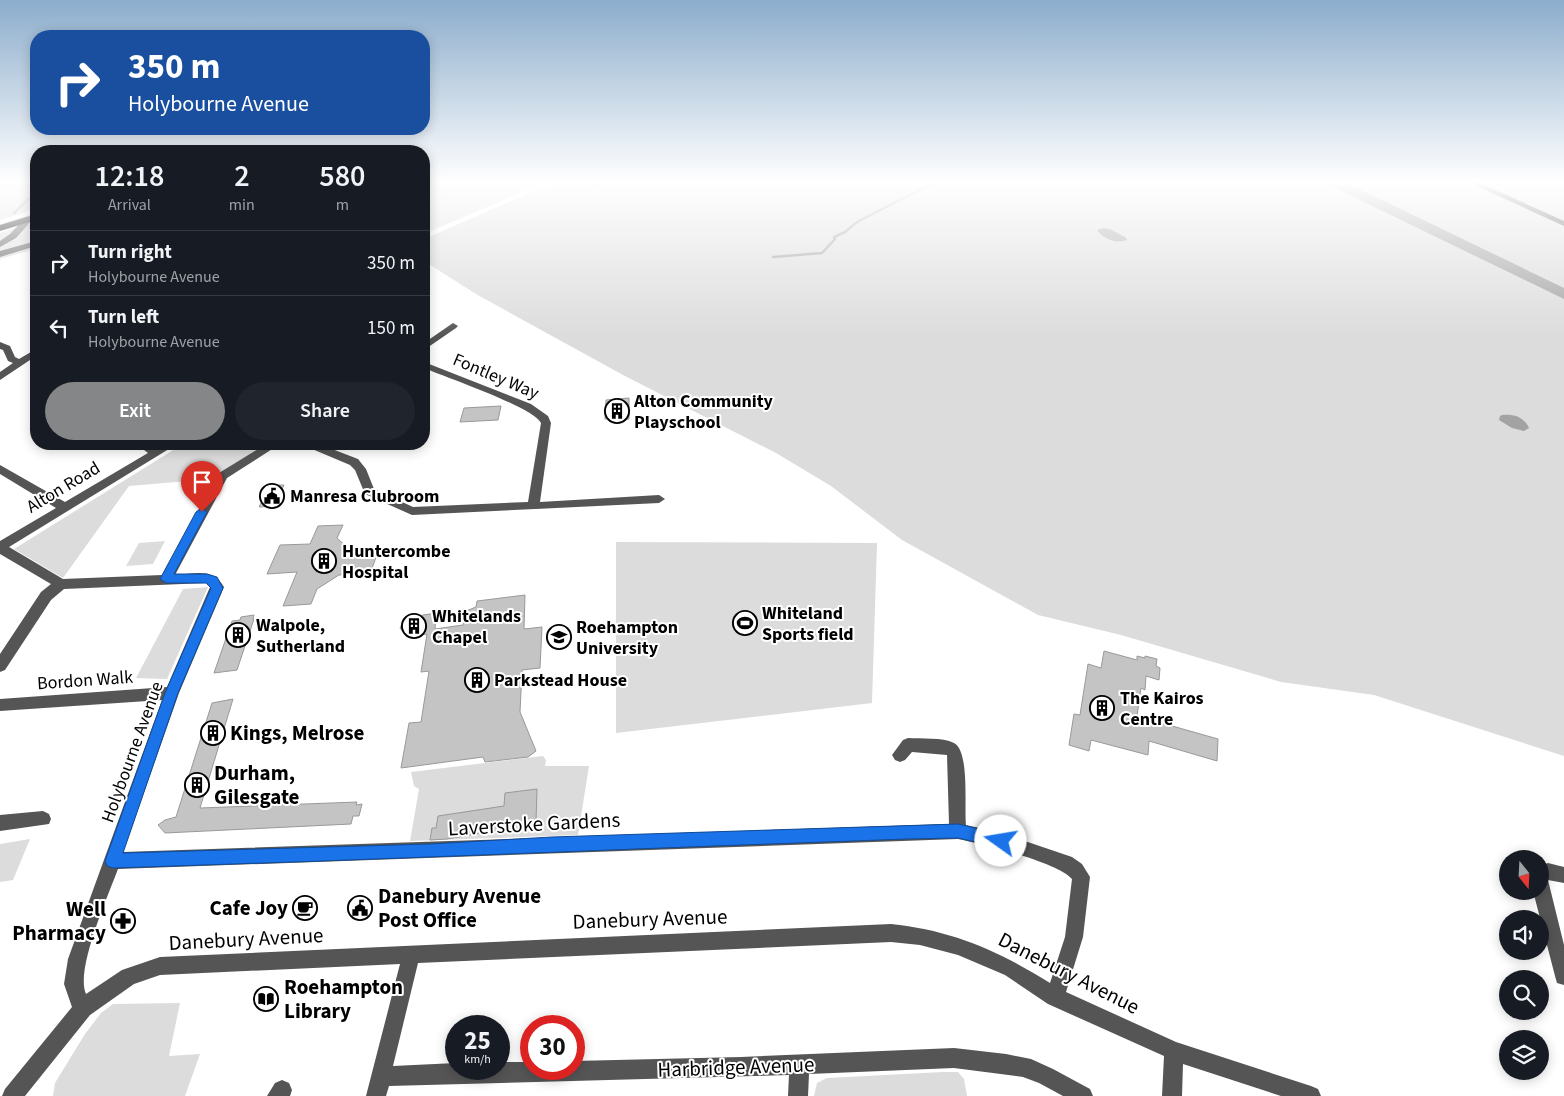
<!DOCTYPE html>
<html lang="en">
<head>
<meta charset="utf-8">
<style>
	:root { --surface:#171b24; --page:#20242c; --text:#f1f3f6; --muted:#9ea1a6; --line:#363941; --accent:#858687 }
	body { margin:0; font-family:"Source Sans 3",sans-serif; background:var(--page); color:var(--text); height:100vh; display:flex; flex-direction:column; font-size:19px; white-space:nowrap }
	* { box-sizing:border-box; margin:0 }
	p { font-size:16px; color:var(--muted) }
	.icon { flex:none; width:28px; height:28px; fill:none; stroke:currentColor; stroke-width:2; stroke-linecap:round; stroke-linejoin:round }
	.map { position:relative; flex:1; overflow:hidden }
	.side { position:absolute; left:30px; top:145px; width:400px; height:305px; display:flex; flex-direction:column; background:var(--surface); border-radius:20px; box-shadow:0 2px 12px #0003 }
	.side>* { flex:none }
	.guide { position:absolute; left:30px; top:30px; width:400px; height:105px; border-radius:20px; box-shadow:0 2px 12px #0003; background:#1a4fa0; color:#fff; overflow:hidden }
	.needle { width:32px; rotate:162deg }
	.controls { position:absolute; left:1499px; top:850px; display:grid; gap:10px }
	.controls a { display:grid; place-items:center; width:50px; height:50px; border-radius:50%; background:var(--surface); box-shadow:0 2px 12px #0003; font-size:25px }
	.speed { position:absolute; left:445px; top:1015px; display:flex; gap:10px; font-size:25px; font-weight:700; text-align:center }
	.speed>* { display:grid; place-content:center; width:65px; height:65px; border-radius:50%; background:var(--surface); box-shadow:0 2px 12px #0003; line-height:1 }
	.speed small { font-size:12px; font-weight:400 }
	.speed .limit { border:8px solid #d22; background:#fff; color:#111 }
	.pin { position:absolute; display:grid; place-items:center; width:42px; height:42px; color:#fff; margin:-51px -21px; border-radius:50% 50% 50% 0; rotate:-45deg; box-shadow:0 0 5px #0007 }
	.pin .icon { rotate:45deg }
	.me { position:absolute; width:55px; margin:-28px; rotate:283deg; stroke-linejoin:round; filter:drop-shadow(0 0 4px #0008) }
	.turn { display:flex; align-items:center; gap:18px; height:105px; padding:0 15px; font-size:22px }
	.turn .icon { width:65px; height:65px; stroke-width:2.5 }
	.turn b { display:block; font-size:35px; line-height:42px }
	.eta { display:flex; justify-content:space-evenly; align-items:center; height:85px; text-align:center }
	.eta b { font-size:30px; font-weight:600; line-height:35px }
	.button { display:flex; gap:10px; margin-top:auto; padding:10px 15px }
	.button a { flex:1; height:58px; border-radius:30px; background:var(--accent); color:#fff; font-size:20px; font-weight:600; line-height:58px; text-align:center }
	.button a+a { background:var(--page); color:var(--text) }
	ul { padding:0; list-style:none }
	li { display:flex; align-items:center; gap:15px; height:65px; padding:0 15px; border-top:1px solid var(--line) }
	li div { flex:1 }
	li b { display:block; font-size:19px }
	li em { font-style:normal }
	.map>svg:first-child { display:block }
	.green { fill:#dcdcdc }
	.water { fill:#a3a3a3 }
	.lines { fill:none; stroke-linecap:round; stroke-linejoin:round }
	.stream { stroke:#a3a3a3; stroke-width:2.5 }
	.river { fill:#a3a3a3; fill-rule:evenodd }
	.building { fill:#c4c4c4; stroke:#999 }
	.highway-casing { stroke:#dbdbdb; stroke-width:1 }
	.minor { fill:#555; fill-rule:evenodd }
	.highway { fill:#000; fill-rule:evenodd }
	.route { fill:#1a73e8; stroke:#114b97 }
	.labels { text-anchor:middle; stroke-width:4; stroke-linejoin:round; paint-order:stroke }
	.street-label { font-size:18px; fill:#000; stroke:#fff }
	.poi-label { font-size:18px; font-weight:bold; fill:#000; stroke:#fff; text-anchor:start }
	.near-poi-label { font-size:21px; font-weight:bold; fill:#000; stroke:#fff; text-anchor:start }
	.near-street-label { font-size:21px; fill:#000; stroke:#fff }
</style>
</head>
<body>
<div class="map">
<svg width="1564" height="1096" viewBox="0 0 1564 1096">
	<rect width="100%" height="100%" fill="#fff"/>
	<!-- green -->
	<path class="green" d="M0 183H36V209L0 220Z
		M424 183H543L424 234Z
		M552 183H1564V756L1374 695 1281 682 1121 635 1038 615 902 540 831 486 776 453 623 375 476 294 424 261V239Z
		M36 221V249L0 259V233Z
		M183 444H266L212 479 129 486 63 578 14 549Z
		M165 541 153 564 126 566 139 543Z
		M616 542 877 543 872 703 616 733Z
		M208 587 167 679 136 678 183 589Z
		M543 756 546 760 545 766H589L578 835 410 841 419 789 414 786 411 772Z
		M30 839 13 880 0 882V844Z
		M180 1003 169 1056 200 1054 185 1096H53L55 1083 85 1034 101 1013 113 1004Z
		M943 1072H958L964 1079 967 1096H814L817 1083 827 1078Z"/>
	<!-- water -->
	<path class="water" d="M1103 228 1110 229 1125 237 1127 240C1116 244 1103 239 1097 230Z
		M1502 415C1514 414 1524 417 1529 428L1524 431 1512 428 1499 420 1500 416Z"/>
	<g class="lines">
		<!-- stream -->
		<path class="stream" d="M36 183 32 187 36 190
			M594 183 597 184
			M0 184 15 183
			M14 213 36 192
			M30 226 36 225
			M773 257 822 253 835 239 834 237 845 232 857 222 933 183"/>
		<!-- river -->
		<path class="river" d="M1329 183H1347L1564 288V299L1331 186Z"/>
	</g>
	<!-- building -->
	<path class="building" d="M629 398V419L611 421V419H605L606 400Z
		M501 406 498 420 460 422 464 408Z
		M270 485H284L274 506 259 507Z
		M343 525 337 538 350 550 379 549 370 574 339 575 317 589 311 604 283 606 297 572 267 574 280 545 310 544 318 526Z
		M525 595 524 629 542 627 540 668 522 670 520 712 536 751 528 757 485 762 483 757 401 768 409 723 421 722 429 671 421 672 427 634 408 637 400 628 402 624 411 617 436 613 435 629 463 625 466 611 476 607 477 601Z
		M254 615 253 619H254L237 670 214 673 232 621 240 620 241 617Z
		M1104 651 1137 660V656L1145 658V656L1157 659 1156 666 1160 668 1159 680 1146 676 1145 690 1141 688 1137 716 1218 739 1217 761 1149 741 1148 755 1091 740 1089 751 1069 745 1074 714 1080 715 1088 664 1101 668Z
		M233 699 200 808 357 802 356 805 362 804 359 816H353L351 824 165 833 158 825 165 820 176 817 212 703Z
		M537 789 536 821 500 826V830L447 839 430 840 432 828H436L438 816 504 806 505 793Z"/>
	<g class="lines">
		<defs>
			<path id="highway" d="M36 214V220L0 231V225Z"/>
		</defs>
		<!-- highway casing -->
		<use href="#highway" class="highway-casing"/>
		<!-- minor -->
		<path class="minor" d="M1470 183H1480L1564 221V226Z
			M26 217 33 219 16 238 0 247V241L10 234Z
			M36 241V246L0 257V251Z
			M453 323 458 326 456 328 424 350V343Z
			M0 342 10 346 15 357 19 359 36 349V356L0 380V372L13 363 8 361 3 350 0 349Z
			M424 362 531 404 548 416 551 423 540 502 659 495 665 499 659 503 412 515 365 494 355 470 350 465 305 446 304 444H319L358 459 366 469 374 489 413 507 528 502 541 423C533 407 445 377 424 368Z
			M136 444H149L157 448 163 444H177L9 547 63 579 162 575 219 473 266 444H280L227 478 175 575C194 574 213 567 224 587L179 693 123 852 949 824 947 755 912 752 905 760 900 762 895 760 892 755 903 740 908 738C922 739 942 737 954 743 970 751 964 808 966 825L1001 833 1072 857 1082 864 1090 877 1083 937 1066 992 1176 1042 1311 1086 1318 1089 1321 1096H1281L1183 1064 1182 1096H1162L1164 1056 1048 1004 1005 975 958 955 920 945 891 942 418 963 393 1066 456 1063V1069H499V1062H531V1069H574V1061L741 1057 954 1048 1006 1054 1031 1059 1053 1069 1090 1089 1093 1096H1063L1039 1083 1023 1077 954 1068 809 1074 808 1096H788L789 1075 389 1086 386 1096H366L400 964 160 975 134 984 90 1015 25 1096H2L5 1089 72 1007 64 984 68 959 162 700 0 711V699L167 687 210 587 206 583 64 589 51 600 5 670 0 672V654L41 592 51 584 0 554V541L56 508 0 474V465L65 502 148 453ZM958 839C982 844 1058 862 1072 879L1065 937 1050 983C999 951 951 930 891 924L160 957 122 970 86 994C75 970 108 896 118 869Z
			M43 811 49 814 51 819 49 824 0 831V815Z
			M1548 863 1564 867V883L1548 880 1564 945V985L1557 983 1555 976 1533 891H1540V866Z
			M282 1080 289 1083 292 1090 290 1096H267L275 1083Z"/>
		<!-- highway -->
		<use href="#highway" class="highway"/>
	</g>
	<!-- sky -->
	<linearGradient id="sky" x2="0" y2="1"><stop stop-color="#8cadcc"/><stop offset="0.54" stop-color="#fff"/><stop offset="1" stop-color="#fff" stop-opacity="0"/></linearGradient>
	<rect width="1564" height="336" fill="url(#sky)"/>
	<!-- route -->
	<path class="route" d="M202 508 207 512 174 574H207L217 577 223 588 178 693 123 853 430 844 552 837 958 824 1001 834 1006 836 1008 841 1006 846 1001 848 958 838 907 839C642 848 378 860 113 868L107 866 105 861 165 693 211 588 206 583H166L160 579 196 512Z"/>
	<!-- icons -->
	<defs>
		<symbol id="building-ring" viewBox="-11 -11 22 22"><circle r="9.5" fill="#fff" stroke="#000" stroke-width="1.5"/><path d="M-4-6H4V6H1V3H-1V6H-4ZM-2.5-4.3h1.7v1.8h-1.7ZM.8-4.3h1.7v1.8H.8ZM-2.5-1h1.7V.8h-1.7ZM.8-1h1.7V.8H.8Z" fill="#000"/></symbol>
		<symbol id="civic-ring" viewBox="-11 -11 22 22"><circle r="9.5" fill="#fff" stroke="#000" stroke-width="1.5"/><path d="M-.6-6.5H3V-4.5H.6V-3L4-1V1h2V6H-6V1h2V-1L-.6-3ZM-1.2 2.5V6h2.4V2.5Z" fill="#000"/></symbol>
		<symbol id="stadium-ring" viewBox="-11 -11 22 22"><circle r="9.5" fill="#fff" stroke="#000" stroke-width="1.5"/><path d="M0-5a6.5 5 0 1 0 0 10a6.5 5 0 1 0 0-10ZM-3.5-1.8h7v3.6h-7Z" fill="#000"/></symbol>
		<symbol id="university-ring" viewBox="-11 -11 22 22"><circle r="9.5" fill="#fff" stroke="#000" stroke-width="1.5"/><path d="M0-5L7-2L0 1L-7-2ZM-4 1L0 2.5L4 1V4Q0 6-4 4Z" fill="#000"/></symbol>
		<symbol id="cafe-ring" viewBox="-11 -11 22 22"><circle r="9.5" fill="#fff" stroke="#000" stroke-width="1.5"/><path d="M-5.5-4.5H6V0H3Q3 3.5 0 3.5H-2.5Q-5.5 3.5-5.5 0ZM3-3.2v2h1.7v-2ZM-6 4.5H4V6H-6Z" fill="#000"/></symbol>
		<symbol id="pharmacy-ring" viewBox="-11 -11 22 22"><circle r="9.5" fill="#fff" stroke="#000" stroke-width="1.5"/><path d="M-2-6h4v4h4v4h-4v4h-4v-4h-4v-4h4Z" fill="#000"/></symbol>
		<symbol id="library-ring" viewBox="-11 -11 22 22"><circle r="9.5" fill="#fff" stroke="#000" stroke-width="1.5"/><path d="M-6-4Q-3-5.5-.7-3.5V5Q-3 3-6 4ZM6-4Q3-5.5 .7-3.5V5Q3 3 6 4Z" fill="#000"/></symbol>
	</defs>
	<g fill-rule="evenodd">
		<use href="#building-ring" x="603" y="397" width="28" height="28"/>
		<use href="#civic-ring" x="258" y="482" width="28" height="28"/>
		<use href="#building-ring" x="310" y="547" width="28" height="28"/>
		<use href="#stadium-ring" x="731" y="609" width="28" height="28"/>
		<use href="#building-ring" x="400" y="612" width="28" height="28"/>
		<use href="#building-ring" x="224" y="621" width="28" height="28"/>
		<use href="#university-ring" x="545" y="623" width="28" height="28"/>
		<use href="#building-ring" x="463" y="666" width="28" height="28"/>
		<use href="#building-ring" x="1088" y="694" width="28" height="28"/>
		<use href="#building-ring" x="199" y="719" width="28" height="28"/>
		<use href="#building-ring" x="183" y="771" width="28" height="28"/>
		<use href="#cafe-ring" x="291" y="894" width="28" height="28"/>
		<use href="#civic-ring" x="346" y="894" width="28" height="28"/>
		<use href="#pharmacy-ring" x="109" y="907" width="28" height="28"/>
		<use href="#library-ring" x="252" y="985" width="28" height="28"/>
	</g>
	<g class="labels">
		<!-- street labels -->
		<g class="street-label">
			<text transform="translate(496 376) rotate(23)" y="6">Fontley Way</text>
			<text transform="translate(63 487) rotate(-31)" y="6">Alton Road</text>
			<text transform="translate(85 680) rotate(-4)" y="6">Bordon Walk</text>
			<text transform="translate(132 752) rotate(-70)" y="6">Holybourne Avenue</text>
		</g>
		<!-- poi labels -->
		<g class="poi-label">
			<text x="634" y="407">Alton Community<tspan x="634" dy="21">Playschool</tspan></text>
			<text x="290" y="502">Manresa Clubroom</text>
			<text x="342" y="557">Huntercombe<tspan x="342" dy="21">Hospital</tspan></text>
			<text x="762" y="619">Whiteland<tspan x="762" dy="21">Sports field</tspan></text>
			<text x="432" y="622">Whitelands<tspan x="432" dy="21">Chapel</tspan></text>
			<text x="256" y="631">Walpole,<tspan x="256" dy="21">Sutherland</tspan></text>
			<text x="576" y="633">Roehampton<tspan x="576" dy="21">University</tspan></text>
			<text x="494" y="686">Parkstead House</text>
			<text x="1120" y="704">The Kairos<tspan x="1120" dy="21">Centre</tspan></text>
		</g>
		<!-- near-poi labels -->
		<g class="near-poi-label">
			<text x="230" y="740">Kings, Melrose</text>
			<text x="214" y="780">Durham,<tspan x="214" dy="24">Gilesgate</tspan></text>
			<text x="378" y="903">Danebury Avenue<tspan x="378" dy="24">Post Office</tspan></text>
			<text x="288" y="915" text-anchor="end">Cafe Joy</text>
			<text x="106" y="916" text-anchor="end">Well<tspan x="106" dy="24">Pharmacy</tspan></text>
			<text x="284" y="994">Roehampton<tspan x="284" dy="24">Library</tspan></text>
		</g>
		<!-- near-street labels -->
		<g class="near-street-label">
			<text transform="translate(534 824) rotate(-3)" y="7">Laverstoke Gardens</text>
			<text transform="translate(650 919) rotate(-2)" y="7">Danebury Avenue</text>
			<text transform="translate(246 939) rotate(-3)" y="7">Danebury Avenue</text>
			<text transform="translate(1069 973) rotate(27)" y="7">Danebury Avenue</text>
			<text transform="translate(736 1067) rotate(-2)" y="7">Harbridge Avenue</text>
		</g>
	</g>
</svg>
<div class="controls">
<a><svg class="needle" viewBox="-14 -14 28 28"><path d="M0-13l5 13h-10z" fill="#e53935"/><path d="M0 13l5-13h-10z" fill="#9ea1a6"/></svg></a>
<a><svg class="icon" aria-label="sound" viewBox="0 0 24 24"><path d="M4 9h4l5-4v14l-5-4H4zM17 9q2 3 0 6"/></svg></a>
<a><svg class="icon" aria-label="search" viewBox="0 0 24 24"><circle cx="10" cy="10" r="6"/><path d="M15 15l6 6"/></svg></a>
<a><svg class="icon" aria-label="layers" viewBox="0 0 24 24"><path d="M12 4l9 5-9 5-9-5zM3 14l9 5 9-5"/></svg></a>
</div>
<div class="speed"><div>25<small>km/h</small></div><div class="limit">30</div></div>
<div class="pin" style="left:202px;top:512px;background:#d93025"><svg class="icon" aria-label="arrive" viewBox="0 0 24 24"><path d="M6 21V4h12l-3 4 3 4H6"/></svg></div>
<svg class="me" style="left:1001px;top:841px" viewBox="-20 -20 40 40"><circle r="19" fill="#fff"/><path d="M0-13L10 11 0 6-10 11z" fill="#1a73e8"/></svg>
<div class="guide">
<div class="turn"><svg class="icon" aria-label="right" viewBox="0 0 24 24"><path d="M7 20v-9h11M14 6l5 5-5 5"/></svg><div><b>350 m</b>Holybourne Avenue</div></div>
</div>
<section class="side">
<div class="eta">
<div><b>12:18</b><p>Arrival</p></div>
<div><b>2</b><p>min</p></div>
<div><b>580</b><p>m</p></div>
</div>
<ul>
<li><svg class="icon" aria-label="right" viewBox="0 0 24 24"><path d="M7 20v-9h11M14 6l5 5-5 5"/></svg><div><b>Turn right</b><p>Holybourne Avenue</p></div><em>350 m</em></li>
<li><svg class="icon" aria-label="left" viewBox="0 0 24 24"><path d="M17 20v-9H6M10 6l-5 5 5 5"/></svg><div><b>Turn left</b><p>Holybourne Avenue</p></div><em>150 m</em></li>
</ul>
<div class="button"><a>Exit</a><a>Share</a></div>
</section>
</div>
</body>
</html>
